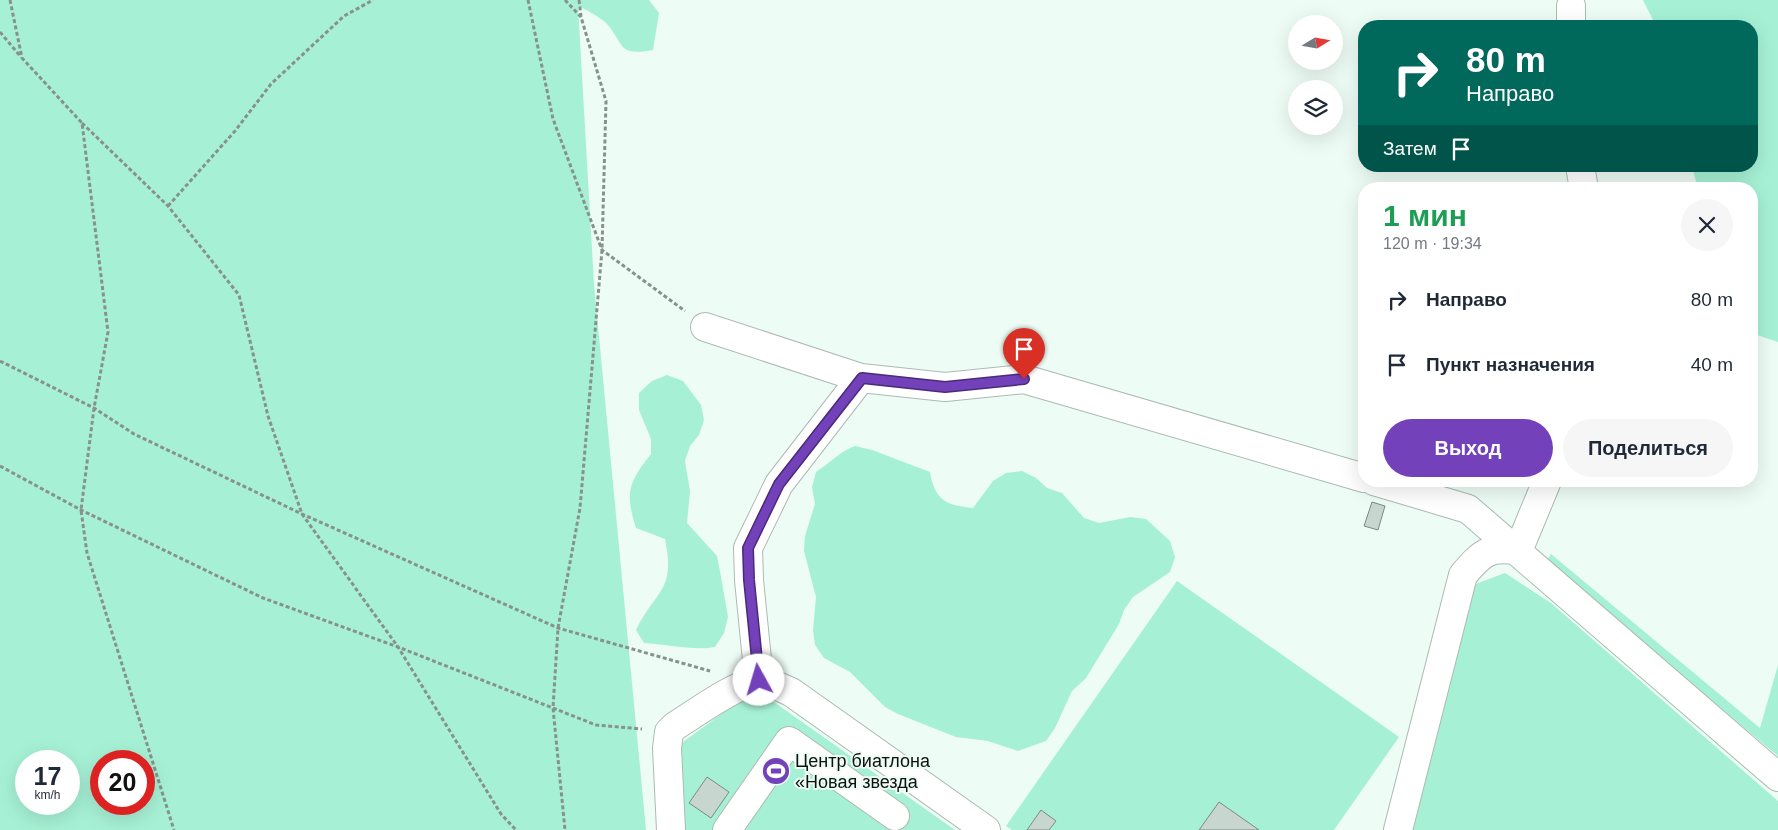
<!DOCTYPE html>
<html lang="ru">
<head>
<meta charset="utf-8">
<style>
	:root { --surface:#fff; --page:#f6f6f7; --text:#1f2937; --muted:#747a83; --accent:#7341b9 }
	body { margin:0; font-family:Helvetica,sans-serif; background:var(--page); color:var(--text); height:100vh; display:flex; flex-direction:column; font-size:19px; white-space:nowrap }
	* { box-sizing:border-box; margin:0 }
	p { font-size:16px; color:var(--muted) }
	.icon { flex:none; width:28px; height:28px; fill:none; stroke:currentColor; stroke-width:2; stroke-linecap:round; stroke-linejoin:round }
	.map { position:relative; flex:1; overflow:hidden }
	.details { position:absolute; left:1358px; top:182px; width:400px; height:305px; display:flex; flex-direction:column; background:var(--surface); border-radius:20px; box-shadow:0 5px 20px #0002 }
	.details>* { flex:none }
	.guide { position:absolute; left:1358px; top:20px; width:400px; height:152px; border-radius:20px; box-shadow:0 5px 20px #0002; background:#00695c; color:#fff; overflow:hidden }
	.needle { width:32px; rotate:79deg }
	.controls { position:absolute; left:1288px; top:15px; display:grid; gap:10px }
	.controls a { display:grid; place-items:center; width:55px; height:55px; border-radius:50%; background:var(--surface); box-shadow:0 5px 20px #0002; font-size:25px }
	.speed { position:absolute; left:15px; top:750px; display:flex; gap:10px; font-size:25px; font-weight:700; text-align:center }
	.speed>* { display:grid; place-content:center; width:65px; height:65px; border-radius:50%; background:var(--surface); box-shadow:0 5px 20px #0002; line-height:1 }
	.speed small { font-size:12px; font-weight:400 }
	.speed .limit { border:8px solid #d22; background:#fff; color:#111 }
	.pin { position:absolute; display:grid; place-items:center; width:42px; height:42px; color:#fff; margin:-51px -21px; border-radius:50% 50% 50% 0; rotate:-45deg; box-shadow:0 0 5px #0007 }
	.pin .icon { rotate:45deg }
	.me { position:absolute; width:55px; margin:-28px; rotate:354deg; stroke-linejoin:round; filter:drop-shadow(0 0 4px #0008) }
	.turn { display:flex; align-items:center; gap:18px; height:105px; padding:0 25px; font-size:22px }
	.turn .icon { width:65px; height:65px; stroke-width:2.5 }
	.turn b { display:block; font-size:35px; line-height:42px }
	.then { display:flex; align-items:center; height:48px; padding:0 25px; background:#0003; gap:10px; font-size:19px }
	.round { display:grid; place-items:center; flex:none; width:52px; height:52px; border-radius:26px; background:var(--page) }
	.head { display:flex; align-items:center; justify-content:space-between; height:85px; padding:0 25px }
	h1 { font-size:30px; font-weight:700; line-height:38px; color:#1e9e55 }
	.action { display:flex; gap:10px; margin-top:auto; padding:10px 25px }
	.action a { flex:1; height:58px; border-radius:30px; background:var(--accent); color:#fff; font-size:20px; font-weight:700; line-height:58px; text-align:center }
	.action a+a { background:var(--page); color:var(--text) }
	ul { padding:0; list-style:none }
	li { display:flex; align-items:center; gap:15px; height:65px; padding:0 25px }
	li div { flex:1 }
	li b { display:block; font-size:19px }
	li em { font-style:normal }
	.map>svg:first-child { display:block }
	.green { fill:#a6f1d5; fill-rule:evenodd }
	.building { fill:#c8d6d0; stroke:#7d8a84 }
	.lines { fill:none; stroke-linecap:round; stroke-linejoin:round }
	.minor-casing { stroke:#acbab4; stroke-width:30 }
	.path { stroke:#87928d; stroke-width:3; stroke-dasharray:4 2.5; stroke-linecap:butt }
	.minor { stroke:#fff; stroke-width:28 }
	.route-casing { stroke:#4b2a78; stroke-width:12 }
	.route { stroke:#7341b9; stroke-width:9 }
	.labels { text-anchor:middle; stroke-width:4; stroke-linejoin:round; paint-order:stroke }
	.poi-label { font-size:18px; fill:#0d1210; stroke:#edfcf5; text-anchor:start }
</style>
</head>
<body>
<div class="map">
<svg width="1778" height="830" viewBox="0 0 1778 830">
	<rect width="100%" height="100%" fill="#edfcf5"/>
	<!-- green -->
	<path class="green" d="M0 0H649L659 13 653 50C615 57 625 42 605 22 598 16 585 9 578 6L594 284 646 830H0ZM69 761V804H26V761ZM144 761V804H101V761Z
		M1643 0H1778V342L1751 333V189H1698L1692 166H1751V26H1656Z
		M667 375 683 381 701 405 704 420 699 435 690 446 685 461 690 491 687 523 717 556 720 571 728 617 724 633 715 647C693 651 667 644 644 643L636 630C656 589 676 592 665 539L636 528C625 493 628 483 651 454V439L639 410V393L652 381Z
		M855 446 872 450 930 472C935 501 946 505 973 508L993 481 1006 473 1022 471 1036 478 1047 488 1062 493 1084 518 1099 523 1130 517 1146 519 1170 541 1175 557 1170 572 1133 597 1124 610 1119 624 1086 678 1072 691 1055 728 1046 741 1018 751 988 741 956 737 898 714 885 707 850 672 824 658 815 645 813 630 816 597 804 551 805 536 815 504 812 487 816 472C830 463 839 452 855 446Z
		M1551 554 1760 728 1778 665V756L1546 562Z
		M1505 573 1551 603 1778 801V830H1412L1473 585Z
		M1177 581 1399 737 1334 830H1012L1006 826Z
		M747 695H764L955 830H685L679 745Z"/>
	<!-- building -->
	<path class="building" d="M1372 502 1385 506 1378 530 1364 526Z
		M707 777 729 792 711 818 689 803Z
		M1219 802 1259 830H1199Z
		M1041 810 1056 821 1049 830H1027Z"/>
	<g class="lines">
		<defs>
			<path id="minor" d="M1571 26V6
				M1580 166 1584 189
				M705 327 861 378 945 387 1024 379 1364 478
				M1374 481 1468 509 1778 777
				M1518 551 1547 481
				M759 680 749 580 748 548 779 484 861 378
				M671 830 667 748 669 732 675 726C693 715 742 679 761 681 772 682 781 688 791 692L986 830
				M727 830 789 741 895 816
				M1398 830 1463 575C1481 554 1489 545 1518 551"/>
		</defs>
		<!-- minor casing -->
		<use href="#minor" class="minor-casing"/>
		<!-- path -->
		<path class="path" d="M10 0 22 58 82 123 108 332 94 408 81 510 87 553 174 830
			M528 0 553 119 602 250 685 311
			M565 0 581 17 606 101 602 250 580 508 558 628 553 708 565 830
			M579 0 581 16
			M0 32 21 57
			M82 123 168 206 239 295 268 416 302 514 398 647 501 814 516 830
			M168 206 235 131 271 84 344 16 373 0
			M0 361 94 408 134 434 302 514 558 628 710 671
			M0 466 81 510 263 598 398 647 596 725 642 729"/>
		<!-- minor -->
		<use href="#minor" class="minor"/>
	</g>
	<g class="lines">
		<defs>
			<path id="route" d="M759 680 749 580 748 548 779 484 862 378 945 387 1024 379"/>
		</defs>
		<!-- route casing -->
		<use href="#route" class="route-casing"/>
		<!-- route -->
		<use href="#route" class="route"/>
	</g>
	<!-- icons -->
	<defs>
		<symbol id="stadium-disc" viewBox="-11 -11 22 22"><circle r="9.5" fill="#7341b9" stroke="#edfcf5"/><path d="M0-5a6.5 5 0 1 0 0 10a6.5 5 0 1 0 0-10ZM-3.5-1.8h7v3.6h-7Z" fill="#fff"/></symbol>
	</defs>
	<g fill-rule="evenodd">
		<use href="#stadium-disc" x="760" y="755" width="32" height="32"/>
	</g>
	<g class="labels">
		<!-- poi labels -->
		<g class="poi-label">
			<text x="795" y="767">Центр биатлона<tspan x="795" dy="21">«Новая звезда</tspan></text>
		</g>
	</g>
</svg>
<div class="controls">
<a><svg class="needle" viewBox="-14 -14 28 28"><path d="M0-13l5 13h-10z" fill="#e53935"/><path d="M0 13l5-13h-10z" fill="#747a83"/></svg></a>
<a><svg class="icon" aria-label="layers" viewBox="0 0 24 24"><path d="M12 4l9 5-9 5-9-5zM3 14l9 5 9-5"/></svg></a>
</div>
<div class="speed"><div>17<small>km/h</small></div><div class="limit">20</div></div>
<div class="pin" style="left:1024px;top:379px;background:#d93025"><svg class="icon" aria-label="arrive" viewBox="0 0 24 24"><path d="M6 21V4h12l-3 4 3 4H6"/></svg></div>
<svg class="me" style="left:759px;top:680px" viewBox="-20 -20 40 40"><circle r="19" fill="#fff"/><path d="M0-13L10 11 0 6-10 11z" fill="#7341b9"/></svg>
<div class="guide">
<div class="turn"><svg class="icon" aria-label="right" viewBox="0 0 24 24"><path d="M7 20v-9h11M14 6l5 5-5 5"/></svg><div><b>80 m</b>Направо</div></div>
<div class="then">Затем<svg class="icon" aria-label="arrive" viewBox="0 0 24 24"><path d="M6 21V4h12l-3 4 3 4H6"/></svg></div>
</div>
<section class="details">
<div class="head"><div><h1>1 мин</h1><p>120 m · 19:34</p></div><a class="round"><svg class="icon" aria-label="close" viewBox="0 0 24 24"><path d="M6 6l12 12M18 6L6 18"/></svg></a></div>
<ul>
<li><svg class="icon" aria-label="right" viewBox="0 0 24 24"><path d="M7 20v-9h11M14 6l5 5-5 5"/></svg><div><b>Направо</b></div><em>80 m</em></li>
<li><svg class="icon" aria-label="arrive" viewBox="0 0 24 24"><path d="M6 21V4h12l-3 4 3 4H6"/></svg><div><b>Пункт назначения</b></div><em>40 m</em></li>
</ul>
<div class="action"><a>Выход</a><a>Поделиться</a></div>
</section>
</div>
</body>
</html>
